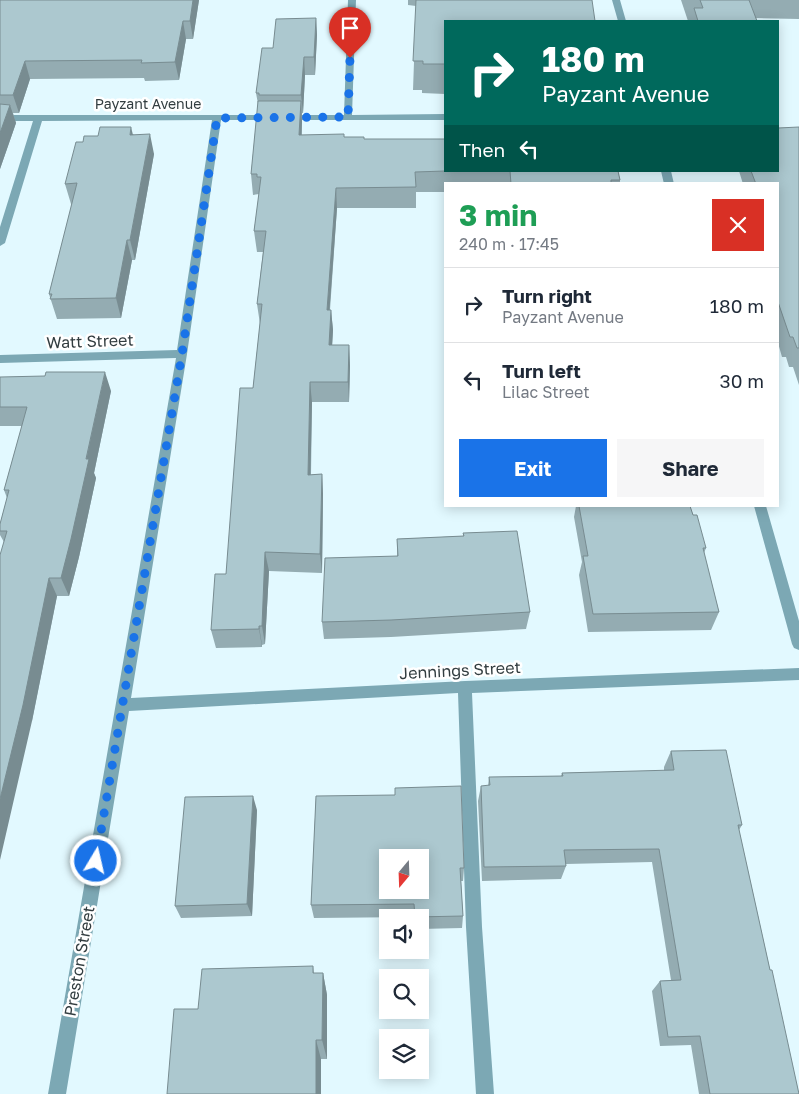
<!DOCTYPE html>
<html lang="en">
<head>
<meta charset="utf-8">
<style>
	:root { --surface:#fff; --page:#f6f6f7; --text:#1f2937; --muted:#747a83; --line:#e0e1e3; --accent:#1a73e8 }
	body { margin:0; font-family:"Golos Text",sans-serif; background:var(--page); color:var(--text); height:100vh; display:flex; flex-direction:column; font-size:19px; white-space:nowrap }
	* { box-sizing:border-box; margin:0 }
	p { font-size:16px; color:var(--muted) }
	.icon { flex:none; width:28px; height:28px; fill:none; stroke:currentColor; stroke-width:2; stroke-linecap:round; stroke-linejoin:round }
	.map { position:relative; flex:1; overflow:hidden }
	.drawer { position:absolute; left:444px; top:182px; width:335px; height:325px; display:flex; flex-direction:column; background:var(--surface); border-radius:0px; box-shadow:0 2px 12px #0003 }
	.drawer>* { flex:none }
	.guide { position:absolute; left:444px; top:20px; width:335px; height:152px; border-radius:0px; box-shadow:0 2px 12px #0003; background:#00695c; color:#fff; overflow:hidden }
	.needle { width:32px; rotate:199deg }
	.fabs { position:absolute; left:379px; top:849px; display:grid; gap:10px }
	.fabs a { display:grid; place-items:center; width:50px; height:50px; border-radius:0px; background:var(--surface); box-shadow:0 2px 12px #0003; font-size:25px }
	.pin { position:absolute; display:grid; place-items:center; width:42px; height:42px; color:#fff; margin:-51px -21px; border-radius:50% 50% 50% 0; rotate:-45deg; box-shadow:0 0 5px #0007 }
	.pin .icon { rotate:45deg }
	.me { position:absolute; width:55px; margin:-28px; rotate:9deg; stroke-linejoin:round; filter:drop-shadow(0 0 4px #0008) }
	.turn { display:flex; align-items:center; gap:18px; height:105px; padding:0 15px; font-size:22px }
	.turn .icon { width:65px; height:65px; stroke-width:2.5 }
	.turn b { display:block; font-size:35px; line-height:42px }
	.then { display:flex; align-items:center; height:48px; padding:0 15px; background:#0003; gap:10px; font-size:19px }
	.round { display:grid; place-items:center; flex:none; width:52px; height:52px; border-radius:0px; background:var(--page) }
	.summary { display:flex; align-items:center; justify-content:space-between; height:85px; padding:0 15px }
	h1 { font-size:30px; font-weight:700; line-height:38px; color:#1e9e55 }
	.cta { display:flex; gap:10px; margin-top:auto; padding:10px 15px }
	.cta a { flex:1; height:58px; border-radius:0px; background:var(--accent); color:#fff; font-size:20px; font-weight:700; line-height:58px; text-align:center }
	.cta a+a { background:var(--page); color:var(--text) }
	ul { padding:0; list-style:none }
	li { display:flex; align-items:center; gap:15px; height:75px; padding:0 15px; border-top:1px solid var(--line) }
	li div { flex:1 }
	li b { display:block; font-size:19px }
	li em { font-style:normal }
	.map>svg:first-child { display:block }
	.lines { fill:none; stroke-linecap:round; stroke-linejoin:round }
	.minor { fill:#7ca8b4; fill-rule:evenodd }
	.wall { fill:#94acb2 }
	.shaded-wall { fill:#788c91 }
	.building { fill:#acc8cf; stroke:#788c91; fill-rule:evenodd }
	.route { stroke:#1a73e8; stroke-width:9; stroke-dasharray:0 16.2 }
	.labels { text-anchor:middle; stroke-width:5; stroke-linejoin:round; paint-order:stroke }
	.far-street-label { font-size:14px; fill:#323d40; stroke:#fff }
	.street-label { font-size:16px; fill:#323d40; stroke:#fff }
</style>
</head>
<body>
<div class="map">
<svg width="799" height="1094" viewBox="0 0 799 1094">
	<rect width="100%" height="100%" fill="#e2f9ff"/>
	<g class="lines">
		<!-- minor -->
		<path class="minor" d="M348 0H356L352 115 445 114V120H221L187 354 131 698 465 681 799 668V680L472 693 482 927 494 1094H476L466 927 458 693 129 711 66 1094H48L176 358 0 363V355L177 350 212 120 42 121 5 243 0 246V227L33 121H0V115H344Z
			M612 0H620L626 21H618Z
			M661 171H671L674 184H664Z
			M754 506H766L799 621V650L794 648 792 644Z"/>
	</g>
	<!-- wall -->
	<path class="wall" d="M0 0H199L193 39H186L179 80 145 81 144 78 30 79 19 113H13L16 123 0 169Z
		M408 0H592V2L445 21V94L422 93V90H413L416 6 408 5Z
		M681 0H799V19L756 18 757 21H688Z
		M316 18 317 35 315 75H305L303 113H302V135L364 139 445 171H618L620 180V184H445V192H416V208H337L330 310H331L333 330 332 345H349L350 366 349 402H312L311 475 322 474 323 494 322 573 269 571 265 644 262 645V647L216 648 211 630 226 574 253 388 260 324 257 304 263 252H257L254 231 259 194 253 195 251 174 258 104 256 93 273 48Z
		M799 127V385L793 367H789L786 357H782L778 343V184H743L739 171H778Z
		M133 134 154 154 135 260H132L121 318 57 319 49 294 72 204H71L65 184 83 142Z
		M0 377 111 391 94 473 96 478 79 557 69 596H57L32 721 4 542 0 535V524L7 498 4 490 22 426H0Z
		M576 506H690L693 515 706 548 704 553 719 612 711 630 588 632 579 575 582 562 574 517Z
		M463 533 530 612 526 629 391 637 324 639 322 622 397 556V539L463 536Z
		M671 751 742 825 739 830 770 970 799 1094H699L691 1045 660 1046 652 991 660 981 671 980 652 862 566 864V866L561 879 482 881 478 801 481 786H488L489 777 561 776 562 773 664 771V767Z
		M316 796 464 868 463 881H461L463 916 462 928 420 929V918H414V917L314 918 311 905Z
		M257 810 252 916 181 918 175 906Z
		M313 966 314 973H323L327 995V1059H321L198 1009Z"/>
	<!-- shaded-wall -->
	<path class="shaded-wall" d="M193 0H199L193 39 190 21Z
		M316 18 317 35 315 75 314 57Z
		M183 21 186 39 179 80 175 62Z
		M304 57 305 75 303 113 301 95Z
		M25 61 30 79 19 113 13 95Z
		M301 101 302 122 300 155 299 135Z
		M10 105 16 123 0 169V133Z
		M131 127 136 147 130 135Z
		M150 134 154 154 135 260 130 240Z
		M336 188 337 208 328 330 327 310Z
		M127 240 132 260 121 318 116 298Z
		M331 310 333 330 331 366 329 345Z
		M349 345 350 366 349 402 348 382Z
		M105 372 111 391 94 473 96 478 79 557 69 596 61 578Z
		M310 382 312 402 310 494 308 475Z
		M322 474 323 494 322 573 320 554Z
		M265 552 269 571 265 644 262 626Z
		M49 578 57 596 32 721 0 860V799Z
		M259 626 262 645V647L259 629Z
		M253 796 257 810 252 916 247 904Z
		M323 973 327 995V1059L322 1040Z
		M316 1040 321 1059V1094H316Z"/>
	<!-- building -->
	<path class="building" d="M0 0H193L190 21H183L175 62 141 63 142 60 25 61 13 95H0Z
		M416 0H592L595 21H445V64H423V61H413Z
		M700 0H749L757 21H698L694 8H703Z
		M316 18 314 57H304L301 95H259V93H256L262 48H273L276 19Z
		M258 101H301L299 135 344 134V137H364V139H445V171L415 172 416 187 336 188 327 310H331L329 345H349L348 382H310L308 475 322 474 320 554 265 552 262 626H259V629L211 630 215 574H226L240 388H253L262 304H257L266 231H254L261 177H257V174H251Z
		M0 104 10 105 0 133Z
		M100 127H131L130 135 150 134 130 240H127L116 298 50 299 52 294H49L77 183 65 184 76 142H83L84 136H98Z
		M799 127V348H797L793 337H790L778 302V184H756L751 171H778V128Z
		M510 171H618L620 180H611V184H511Z
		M46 372H105L86 459H89L71 539 61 578H49L23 705 0 799V555L7 531H0V524L9 490H4L27 407H0V377L45 376Z
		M579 506H690L693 515H697L706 548H703L719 612 593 614 583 556H588Z
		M517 531 530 612 391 620 322 622 325 558 398 556 397 539 464 536 463 533Z
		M726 750 742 825H738L770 970H772L799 1094H710L700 1036 668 1037 660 981 681 980 659 849 564 850 566 866 484 867 481 786 490 785 489 777 563 776 562 773 674 770 671 751Z
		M461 786 464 868H460L463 916 415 917 414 904 311 905 316 796 395 795V788ZM388 858H420V890H388Z
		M253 796 247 904 175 906 185 797Z
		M313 966V973H323L322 1040H316V1094H167L174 1009H198L202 969Z"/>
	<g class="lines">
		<!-- route -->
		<path class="route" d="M96 861 182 354 217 118 348 117 350 58"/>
	</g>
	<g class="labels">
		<!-- far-street labels -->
		<g class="far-street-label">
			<text x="148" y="109">Payzant Avenue</text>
		</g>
		<!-- street labels -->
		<g class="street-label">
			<text transform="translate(90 341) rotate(-2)" y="6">Watt Street</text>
			<text transform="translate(460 670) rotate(-3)" y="6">Jennings Street</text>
			<text transform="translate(79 961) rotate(-80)" y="6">Preston Street</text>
		</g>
	</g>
</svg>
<div class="fabs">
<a><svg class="needle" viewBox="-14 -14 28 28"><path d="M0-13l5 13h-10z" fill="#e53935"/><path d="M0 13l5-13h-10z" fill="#747a83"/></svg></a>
<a><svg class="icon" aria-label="sound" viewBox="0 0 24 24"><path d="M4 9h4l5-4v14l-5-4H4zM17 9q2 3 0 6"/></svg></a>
<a><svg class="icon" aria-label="search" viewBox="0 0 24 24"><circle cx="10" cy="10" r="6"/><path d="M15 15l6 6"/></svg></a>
<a><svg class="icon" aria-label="layers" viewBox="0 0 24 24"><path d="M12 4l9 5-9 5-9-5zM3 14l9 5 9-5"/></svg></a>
</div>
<div class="pin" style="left:350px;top:58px;background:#d93025"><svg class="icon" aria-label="arrive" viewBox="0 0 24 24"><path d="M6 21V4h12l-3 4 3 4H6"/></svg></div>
<svg class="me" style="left:96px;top:861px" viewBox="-20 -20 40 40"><circle r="17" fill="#1a73e8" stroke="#fff" stroke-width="3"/><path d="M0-11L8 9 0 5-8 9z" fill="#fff"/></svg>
<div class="guide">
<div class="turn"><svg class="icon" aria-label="right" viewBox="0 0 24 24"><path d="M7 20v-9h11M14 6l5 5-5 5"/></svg><div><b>180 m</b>Payzant Avenue</div></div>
<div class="then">Then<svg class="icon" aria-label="left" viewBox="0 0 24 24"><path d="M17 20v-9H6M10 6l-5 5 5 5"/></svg></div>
</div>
<section class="drawer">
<div class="summary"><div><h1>3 min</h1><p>240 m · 17:45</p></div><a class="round" style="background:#d93025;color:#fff"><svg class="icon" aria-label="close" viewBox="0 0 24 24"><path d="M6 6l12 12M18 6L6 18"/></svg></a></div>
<ul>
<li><svg class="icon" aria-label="right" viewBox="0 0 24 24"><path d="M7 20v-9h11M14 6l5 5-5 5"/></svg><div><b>Turn right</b><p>Payzant Avenue</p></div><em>180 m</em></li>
<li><svg class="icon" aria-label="left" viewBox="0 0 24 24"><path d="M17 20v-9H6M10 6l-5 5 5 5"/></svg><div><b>Turn left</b><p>Lilac Street</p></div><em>30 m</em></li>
</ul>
<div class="cta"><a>Exit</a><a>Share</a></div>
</section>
</div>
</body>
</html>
